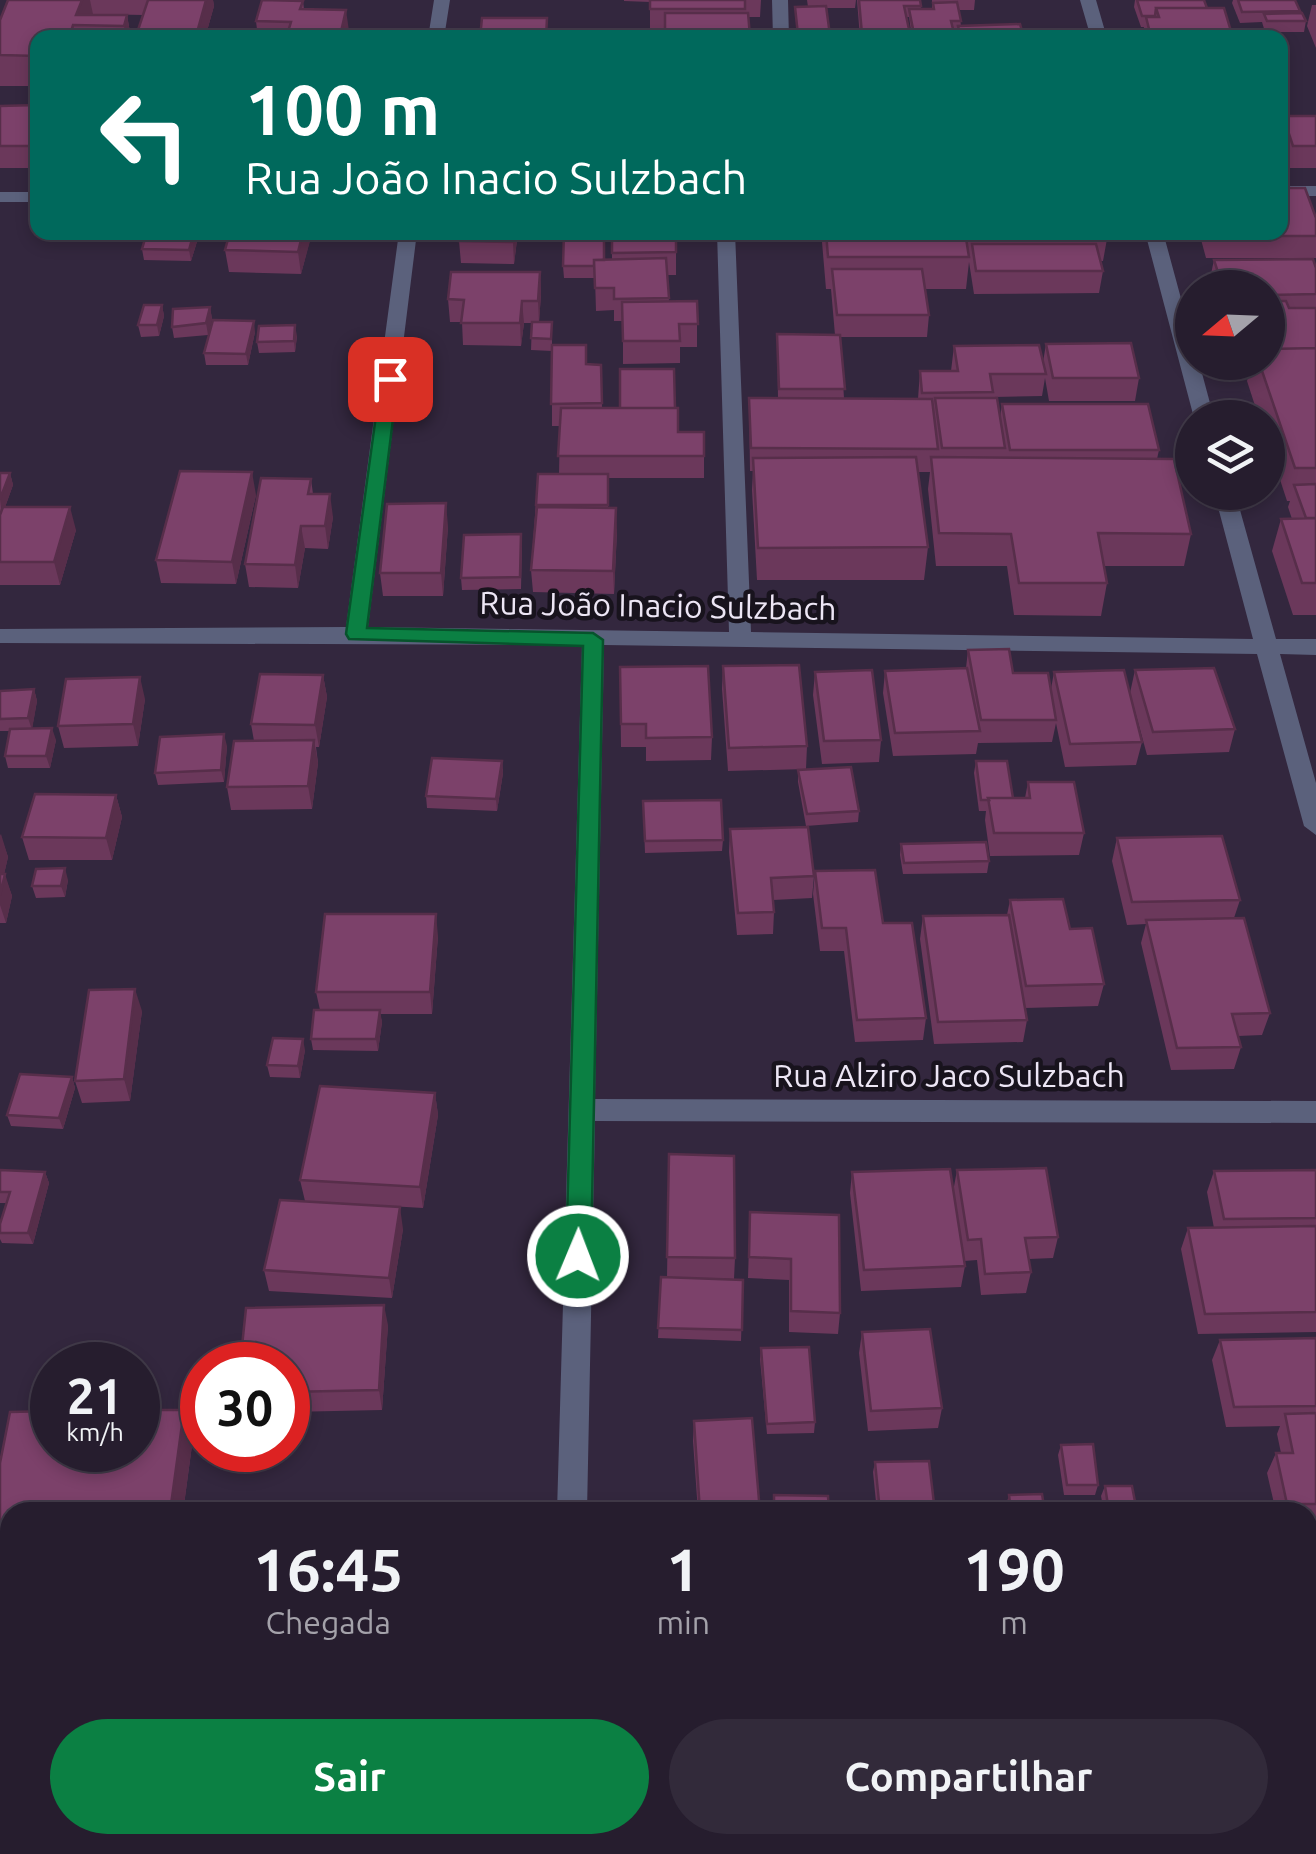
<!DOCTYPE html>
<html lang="pt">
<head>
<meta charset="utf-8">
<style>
	:root { --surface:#261d2e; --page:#322a3a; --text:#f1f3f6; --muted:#a4a2aa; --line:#423b4a; --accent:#0b8043 }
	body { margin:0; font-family:Ubuntu,sans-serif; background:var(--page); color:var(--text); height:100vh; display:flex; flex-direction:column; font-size:38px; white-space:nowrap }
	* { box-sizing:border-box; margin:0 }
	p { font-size:32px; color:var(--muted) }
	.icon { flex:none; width:55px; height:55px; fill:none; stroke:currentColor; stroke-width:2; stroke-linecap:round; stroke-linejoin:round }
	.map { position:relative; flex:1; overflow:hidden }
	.drawer { position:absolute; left:0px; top:1502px; width:1318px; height:352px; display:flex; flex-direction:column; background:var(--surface); border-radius:30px 30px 0 0; box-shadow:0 5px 15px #0003,0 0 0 2px var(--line) }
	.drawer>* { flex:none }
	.guide { position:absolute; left:30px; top:30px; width:1258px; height:210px; border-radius:20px; box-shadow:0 5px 15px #0003,0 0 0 2px var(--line); background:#00695c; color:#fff; overflow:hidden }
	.needle { width:65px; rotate:251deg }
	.controls { position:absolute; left:1175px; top:270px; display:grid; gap:20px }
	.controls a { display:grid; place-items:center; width:110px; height:110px; border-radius:50%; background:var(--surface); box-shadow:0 5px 15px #0003,0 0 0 2px var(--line); font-size:50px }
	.speed { position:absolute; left:30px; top:1342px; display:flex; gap:20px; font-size:50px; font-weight:700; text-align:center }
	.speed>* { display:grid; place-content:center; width:130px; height:130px; border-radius:50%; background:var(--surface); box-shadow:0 5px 15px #0003,0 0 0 2px var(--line); line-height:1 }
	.speed small { font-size:25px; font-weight:400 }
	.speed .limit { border:15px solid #d22; background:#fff; color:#111 }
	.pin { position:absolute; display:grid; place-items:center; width:85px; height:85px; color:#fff; margin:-42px; border-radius:20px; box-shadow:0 5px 15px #0006 }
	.me { position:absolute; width:110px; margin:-55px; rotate:1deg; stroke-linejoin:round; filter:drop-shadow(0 0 8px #0008) }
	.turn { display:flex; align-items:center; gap:35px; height:210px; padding:0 50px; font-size:45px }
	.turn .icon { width:130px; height:130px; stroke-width:2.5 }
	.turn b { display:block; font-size:70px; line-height:85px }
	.eta { display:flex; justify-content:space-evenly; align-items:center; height:170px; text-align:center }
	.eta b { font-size:60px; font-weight:600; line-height:70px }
	.primary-button { display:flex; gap:20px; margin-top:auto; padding:20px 50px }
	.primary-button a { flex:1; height:115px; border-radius:60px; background:var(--accent); color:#fff; font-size:40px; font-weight:600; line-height:115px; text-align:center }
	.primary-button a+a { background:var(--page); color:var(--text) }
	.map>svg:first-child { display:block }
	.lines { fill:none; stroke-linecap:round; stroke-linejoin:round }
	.minor { fill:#5b617c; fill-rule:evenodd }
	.wall { fill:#6b385b }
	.shaded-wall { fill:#572e4a }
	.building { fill:#7c416a; stroke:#572e4a; stroke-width:2.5 }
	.route { fill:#0b8043; stroke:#07532c; stroke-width:2.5 }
	.labels { text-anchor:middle; stroke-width:9; stroke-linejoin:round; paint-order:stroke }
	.street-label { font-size:32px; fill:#ede6f5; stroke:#18131d }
</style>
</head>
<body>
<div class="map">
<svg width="1316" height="1854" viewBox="0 0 1316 1854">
	<rect width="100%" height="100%" fill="#33273e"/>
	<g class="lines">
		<!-- minor -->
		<path class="minor" d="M434 0H450L444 38H428Z
			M772 0H788L789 38H773Z
			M1080 0H1096L1107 38H1091Z
			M1280 186H1316V196H1280Z
			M0 192H38V202H0Z
			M399 232H417L368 627 729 632 717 232H735L751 632 1253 639 1214 492H1235L1276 639H1316V655L1280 654 1316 783V835L1304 826 1257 654 604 645 595 1099 1316 1101V1123L595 1121 587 1512H557L582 645 0 643V629L346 627Z
			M1145 232H1163L1192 339V362H1199L1214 418H1194Z
			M0 1827H10V1845H27L23 1854H0Z
			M83 1845H850L854 1854H87Z"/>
	</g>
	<!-- wall -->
	<path class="wall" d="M8 0H213L214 6 205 38H137L143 15 93 14 127 15 131 38H38V86H0V20Z
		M624 0H761L760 17H749L750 38H665V31H650V2L624 1Z
		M807 0H856L855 8H827L830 38H797L795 7H808Z
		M857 0H920L921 9H932V0H1016H975L974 10H959L961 26 1024 38H912L909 17H906L909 38H860Z
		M1135 0H1204L1207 8 1233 38H1142L1144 27H1141L1134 7Z
		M1233 0H1295L1299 13 1306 21 1304 32H1265L1262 22 1240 23 1232 3Z
		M303 1 304 9 349 31 347 38H258L256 21Z
		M1312 5H1316V48L1307 26Z
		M1280 87 1288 109 1286 116H1316V168H1288L1280 143Z
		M38 105V168H0V106Z
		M1316 218V258H1206L1199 232H1280Z
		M200 232 191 261 144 260 142 249Z
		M230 232H312L301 274 229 272 225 250Z
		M460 232H518L514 264 461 263 459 241Z
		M612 232H676V275H667L669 301H697V347H680V363L623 364V321H614V310L596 311 595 278H564L563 266 612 259Z
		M754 232H1105L1107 239 1103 261H1100L1103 271 1099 293 974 294 969 262 966 289H925L929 315 927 337H840L844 398 918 399 920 371H951L954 346 1043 362 1046 344 1139 378 1135 401H1049L1045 378 1042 396 993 397V398L1000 418 1002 404 1159 450 1157 459 1191 534 1184 566H1104L1107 583 1101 616 1014 615 1007 566H936L928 489 930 472H918L928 547 924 580H757L752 490 753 471H750L749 398H778L777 334 835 335 831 289H826L822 242H754Z
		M1214 260 1316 268V615H1293L1272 551 1281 519H1292L1288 507 1290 501H1287L1268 443V418H1259L1247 381 1249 374 1245 362H1268V288H1211L1209 283Z
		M540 272 541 294 539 322H552V345L586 364 601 365 602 408H675L678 432H704V478H608V508L617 531 614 594 533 592 531 570 538 474H559L560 426H552V351L531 350 532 323H524L521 346 463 345 462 322H450L448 299Z
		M162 305 164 316 159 336 141 337 138 325Z
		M210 307 212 319 208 335 174 338 172 327Z
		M255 332 248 365H206L204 353Z
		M297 336 295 352 259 353 257 342Z
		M0 473H10L13 485 5 507 76 530 60 585H0Z
		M311 479 313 494 333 517 328 549 305 548 298 588 249 587 245 564Z
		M256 495 236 584 161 583 156 560Z
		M448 526 443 596H383L380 573Z
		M522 546 521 589 462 590 461 578Z
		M968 650 1013 673 1051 689 1054 672 1142 742 1136 765 1065 767 1056 723 1052 742 978 743 976 754 893 756 883 693 885 671 966 668Z
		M723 666 807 746 806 769 728 771 722 689Z
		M620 667 712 737 711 760 646 761V747H621Z
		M1135 670 1235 729 1229 752 1147 755 1130 693Z
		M815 672 881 740 879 762 822 764 813 695Z
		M323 675 327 697 319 747H316L318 763 312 809 231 810 227 787 254 741 251 724Z
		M34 689 37 701 32 728 56 740 50 768H8L5 756 10 731H0V691Z
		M145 699 138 746 64 748 58 726Z
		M227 746 224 782 158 785 155 773Z
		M502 761 503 773 497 811 427 808 426 796Z
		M976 761 1013 798H1025L1028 782 1084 833 1079 855 990 856 985 820 986 811H979L974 773Z
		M798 770 859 811 858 822 806 826 798 782Z
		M116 795 122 817 112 860H29L22 837Z
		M643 801 723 840 722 851 645 853Z
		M730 829 814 876 812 898 773 900 774 912 773 934 737 935 729 852Z
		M0 834 8 857 4 874 12 896 6 923H0Z
		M1117 838 1240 900 1234 918 1270 1013 1262 1035 1238 1036 1241 1047 1234 1069 1171 1070 1141 943 1146 924 1127 925 1112 861Z
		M901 844 989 861 987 873 903 874 900 855Z
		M815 871 883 923 926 1018 923 1040 855 1042 844 951H820L813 894Z
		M68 880 65 897 36 898 32 886Z
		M1010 900 1070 929 1104 984 1098 1006 1025 1008 1027 1020 1023 1042 934 1044 920 939 923 916 1007 915Z
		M438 936 432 1014H380L382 1022 378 1051 313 1050 311 1039 320 1010 316 992Z
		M142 1011 130 1101 82 1103 75 1081Z
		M305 1050 300 1078 270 1077 267 1065Z
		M72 1077 75 1088 63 1129 11 1126 7 1115Z
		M435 1093 438 1115 423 1208 305 1201 300 1180Z
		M669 1154 735 1258 734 1279 692 1278 743 1280 741 1341 658 1338 661 1277H667Z
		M0 1170 45 1172 49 1183 33 1244 2 1243 0 1239V1224L6 1203H0Z
		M957 1170 1058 1237 1053 1258 1029 1259 1031 1272 1026 1293 981 1295 977 1260 964 1261 953 1192Z
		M1316 1170V1332L1198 1334 1181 1249 1188 1228H1214L1207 1192 1214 1171Z
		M852 1172 965 1266 961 1287 861 1291 850 1193Z
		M750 1212 840 1313 838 1334 789 1332V1280L748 1278Z
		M403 1229 392 1298 269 1291 264 1270Z
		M388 1325 382 1410 288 1412V1365Z
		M862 1332 942 1408 938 1428 868 1431 859 1353Z
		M1316 1338V1578L1308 1536V1529L1310 1523H1308V1512H1276L1267 1473 1276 1453H1281L1277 1434 1280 1426 1226 1427 1212 1360 1220 1340Z
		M761 1348 815 1422 814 1433 767 1434 760 1359Z
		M138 1410H184L193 1438 183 1512H10V1686H0V1546H3H0V1463L10 1412 52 1411V1450H138Z
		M694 1421 760 1512H698L693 1441Z
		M1061 1445 1098 1485 1095 1495H1064L1058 1455Z
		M875 1462 935 1512H877L873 1472Z
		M1105 1486 1137 1512H1104L1101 1496Z
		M1009 1495 1045 1512H1004Z
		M1308 1634 1316 1653V1708H1308Z"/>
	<!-- shaded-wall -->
	<path class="shaded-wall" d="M82 0H90L93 14 76 15Z
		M206 0H213L214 6 205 38H196Z
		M346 10 349 31 347 38H340Z
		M127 15 131 38H126L124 26Z
		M73 25 76 38H69Z
		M194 232H200L191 261 189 250Z
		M303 232H312V234L301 274 298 252Z
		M514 232H518L514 264 513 242Z
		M540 272 541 294 539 323 538 301Z
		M522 301 524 323 521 346 520 323Z
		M162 305 164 316 159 336 157 325Z
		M210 307 212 319 208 335 206 323Z
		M254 321 255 332 248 365 246 354Z
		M295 325 297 336 295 352 294 341Z
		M252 472 256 495 236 584 232 562Z
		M10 473 13 485 2 516 0 499Z
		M330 494 333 517 328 549 325 526Z
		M446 503 448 526 443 596 441 573Z
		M70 507 76 530 60 585 54 562Z
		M616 508 617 531 614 594 613 571Z
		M301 526 305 548 298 588 295 565Z
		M323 675 327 697 319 747 315 725Z
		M140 677 145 699 138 746 133 724Z
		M34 689 37 701 32 730 28 718Z
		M52 728 56 740 50 768 46 756Z
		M224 734 227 746 224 782 221 770Z
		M314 740 318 763 312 809 308 786Z
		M502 761 503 773 497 811 496 799Z
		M116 795 122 817 112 860 106 838Z
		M1 834 8 857 0 892V837Z
		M65 868 68 880 65 897 61 886Z
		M5 874 12 896 6 923 0 905V895Z
		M436 914 438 936 432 1014 430 992Z
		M135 989 142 1011 130 1101 124 1079Z
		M380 1010 382 1022 378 1051 376 1039Z
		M303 1039 305 1050 300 1078 298 1066Z
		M72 1077 75 1088 63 1129 59 1118Z
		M435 1093 438 1115 423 1208 420 1187Z
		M45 1172 49 1183 33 1244 28 1233Z
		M400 1207 403 1229 392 1298 389 1278Z
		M384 1305 388 1325 382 1410 379 1390Z
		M184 1410 193 1438 183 1512H170Z"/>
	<!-- building -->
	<path class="building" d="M8 0H82L76 15H127L124 26 73 25 69 38H38V56L0 55V20Z
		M148 0H206L196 36H136Z
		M262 0 303 1 300 9 346 10 340 36 287 35 291 22 256 21Z
		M650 0H745V9H650Z
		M859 0H920L921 6H904L910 34H862Z
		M1137 0H1204L1207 8H1156L1155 16H1142Z
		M1238 0H1295L1300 11 1242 12Z
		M957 2 961 21H951L954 33 914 34 909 9H934L933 3Z
		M826 6 830 35H798L795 7Z
		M1156 8H1224L1233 38 1151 37 1146 17H1159Z
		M665 13H748L750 36 665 38Z
		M1302 13 1306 21H1267L1264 14Z
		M482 18H547L546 38H480Z
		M1020 24 1024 38 927 37H961L958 26Z
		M252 34 251 38H211L212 35Z
		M1280 87 1288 109H1280Z
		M38 105V142L36 146H0V106Z
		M1283 116H1316V146H1293Z
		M1280 188H1305L1316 218V236H1211L1210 232H1280Z
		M147 232H194L189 250 142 249Z
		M230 232H303L298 252 225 250Z
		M460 232H514L513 242 459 241Z
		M564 232H604V260H594V266H563Z
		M612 232H676V252L612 253Z
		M826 232H965L969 257H828Z
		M965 232H1105L1107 239H966Z
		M972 244H1096L1103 271H976Z
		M666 258 669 298 614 299V288H595L594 260Z
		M1313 259 1316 268V294L1268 295V288H1223L1214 260Z
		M832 269H922L929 315H837Z
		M451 272H540L538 301H522L520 323H461L464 300 448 299Z
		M697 301 698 324H679L680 341H623L622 302Z
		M1268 301H1286L1289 308H1316V348L1268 349Z
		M144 305H162L157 325H138Z
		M210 307 206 323 172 327 173 309Z
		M213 320 254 321 246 354 204 353Z
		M532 322H552L551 339 531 338Z
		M295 325 294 341 257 342 259 326Z
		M777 334 840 335 845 389H779Z
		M1131 343 1139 378H1053L1046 344Z
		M552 345H586V364L601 365 602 403 551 404Z
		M1039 345 1046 374H990L993 392 922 393 920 371H958L954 346Z
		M1316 348V468H1295L1259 362H1268V349Z
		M620 369H674L675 408H620Z
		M749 398 932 399 938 449 751 448Z
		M935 398H997L1005 448H942Z
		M1002 404H1148L1159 450H1010Z
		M561 408H678V432H704V456H558Z
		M916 457 928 547 758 548 753 458Z
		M931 457 1174 459 1191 534 1098 533 1107 583H1019L1011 534 939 533Z
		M180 471 252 472 232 562 156 560Z
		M0 473H10L0 499Z
		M538 474H608V505H536Z
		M261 478 311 479 308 494H330L325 526H301L295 565 245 564Z
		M1316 484V518H1306L1294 485Z
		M446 503 441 573H380L387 504Z
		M3 507H70L54 562H0V515Z
		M537 507 616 508 613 571 531 570Z
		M1316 518V583H1302L1281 519Z
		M521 534 520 577 461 578 464 535Z
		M1009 649 1013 673H1048L1056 720H981L968 650Z
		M799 665 807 746 729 748 723 666Z
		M708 666 712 737 646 738V724H621L620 667Z
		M967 668 980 731 895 733 885 671Z
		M1214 668 1235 729 1153 732 1135 670Z
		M872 670 881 740 824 741 815 672Z
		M1124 670 1142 742 1070 744 1054 672Z
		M260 674 323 675 315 725 251 724Z
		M140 677 133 724 58 726 66 679Z
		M34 689 28 718 0 719V691Z
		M52 728 46 756H5L10 729Z
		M224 734 221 770 155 773 160 737Z
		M314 740 308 786 227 787 234 741Z
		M432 758 502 761 496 799 426 796Z
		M976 761H1007L1013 798H988L989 800H981Z
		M851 767 859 811 807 814 798 770Z
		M1028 782H1074L1084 833H994L988 798H1030Z
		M35 794 116 795 106 838 22 837Z
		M721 800 723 840 645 841 643 801Z
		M808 827 814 876 771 878 774 912 738 913 730 829Z
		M1222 836 1240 900 1132 902 1117 838Z
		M986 842 989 861 904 863 901 844Z
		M65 868 61 886H32L36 869Z
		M875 870 883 923H912L926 1018 857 1020 846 928H822L815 871Z
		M0 874H5L0 895Z
		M1063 899 1070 929 1092 928 1104 984 1026 986 1010 900Z
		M325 914H436L430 992H316Z
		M1009 915 1027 1020 938 1022 923 916Z
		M1244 918 1270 1013 1232 1014 1241 1047 1177 1048 1146 920Z
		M135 989 124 1079 75 1081 89 990Z
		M314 1010H380L376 1039H311Z
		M273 1038 303 1039 298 1066 267 1065Z
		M20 1074 72 1077 59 1118 7 1115Z
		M320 1086 435 1093 420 1187 300 1180Z
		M669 1154 734 1156 735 1258 667 1257Z
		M1046 1168 1058 1237 1025 1238 1031 1272 985 1274 981 1239 968 1240 957 1170Z
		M950 1169 965 1266 864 1270 852 1172Z
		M0 1170 45 1172 28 1233H0V1224L10 1192H0Z
		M1316 1170V1218L1224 1219 1214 1171Z
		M280 1200 400 1207 389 1278 264 1270Z
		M750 1212 839 1215 840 1313 791 1311V1259L749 1257Z
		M1316 1226V1312L1205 1314 1188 1228Z
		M661 1277 743 1280 742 1330 658 1328Z
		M384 1305 379 1390 288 1392V1365H240L246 1308Z
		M930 1329 942 1408 871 1411 862 1332Z
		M1316 1338V1406L1234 1407 1220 1340Z
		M809 1347 815 1422 767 1424 761 1348Z
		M138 1410H184L170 1512H10V1546H0V1463L10 1412 52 1411V1450H138Z
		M1316 1413V1504H1287L1276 1453H1293L1285 1414Z
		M752 1418 760 1512H700L694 1421Z
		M1093 1444 1098 1485H1067L1061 1445Z
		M929 1461 935 1512H880L875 1462Z
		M1105 1486H1132L1137 1512H1109Z
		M1042 1494 1045 1512H1011L1009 1495Z
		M774 1495 828 1496 829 1512H774Z
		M0 1556H10V1661H0Z
		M1308 1634H1312L1316 1653V1699H1308Z"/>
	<!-- route -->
	<path class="route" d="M390 373 398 379 367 628 593 633 603 640 591 1256 588 1264 578 1267 569 1264 566 1256 583 646 349 639 346 634 381 379Z"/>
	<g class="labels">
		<!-- street labels -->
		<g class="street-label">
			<text transform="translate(658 606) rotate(1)" y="11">Rua João Inacio Sulzbach</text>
			<text x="949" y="1087">Rua Alziro Jaco Sulzbach</text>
		</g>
	</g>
</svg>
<div class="controls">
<a><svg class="needle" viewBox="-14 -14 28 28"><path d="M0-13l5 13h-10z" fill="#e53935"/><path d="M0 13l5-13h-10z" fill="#a4a2aa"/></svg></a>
<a><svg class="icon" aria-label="layers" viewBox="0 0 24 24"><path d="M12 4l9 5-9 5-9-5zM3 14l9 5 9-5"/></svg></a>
</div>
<div class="speed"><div>21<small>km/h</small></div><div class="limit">30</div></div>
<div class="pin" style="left:390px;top:379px;background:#d93025"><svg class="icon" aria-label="arrive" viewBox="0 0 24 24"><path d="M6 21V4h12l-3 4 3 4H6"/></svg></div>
<svg class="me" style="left:578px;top:1256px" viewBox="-20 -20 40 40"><circle r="17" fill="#0b8043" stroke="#fff" stroke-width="3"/><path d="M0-11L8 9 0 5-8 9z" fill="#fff"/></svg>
<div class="guide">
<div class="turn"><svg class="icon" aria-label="left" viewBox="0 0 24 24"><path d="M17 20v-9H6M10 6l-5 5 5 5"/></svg><div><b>100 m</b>Rua João Inacio Sulzbach</div></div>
</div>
<section class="drawer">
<div class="eta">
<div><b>16:45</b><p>Chegada</p></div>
<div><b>1</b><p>min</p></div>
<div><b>190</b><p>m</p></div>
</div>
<div class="primary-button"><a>Sair</a><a>Compartilhar</a></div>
</section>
</div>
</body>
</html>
